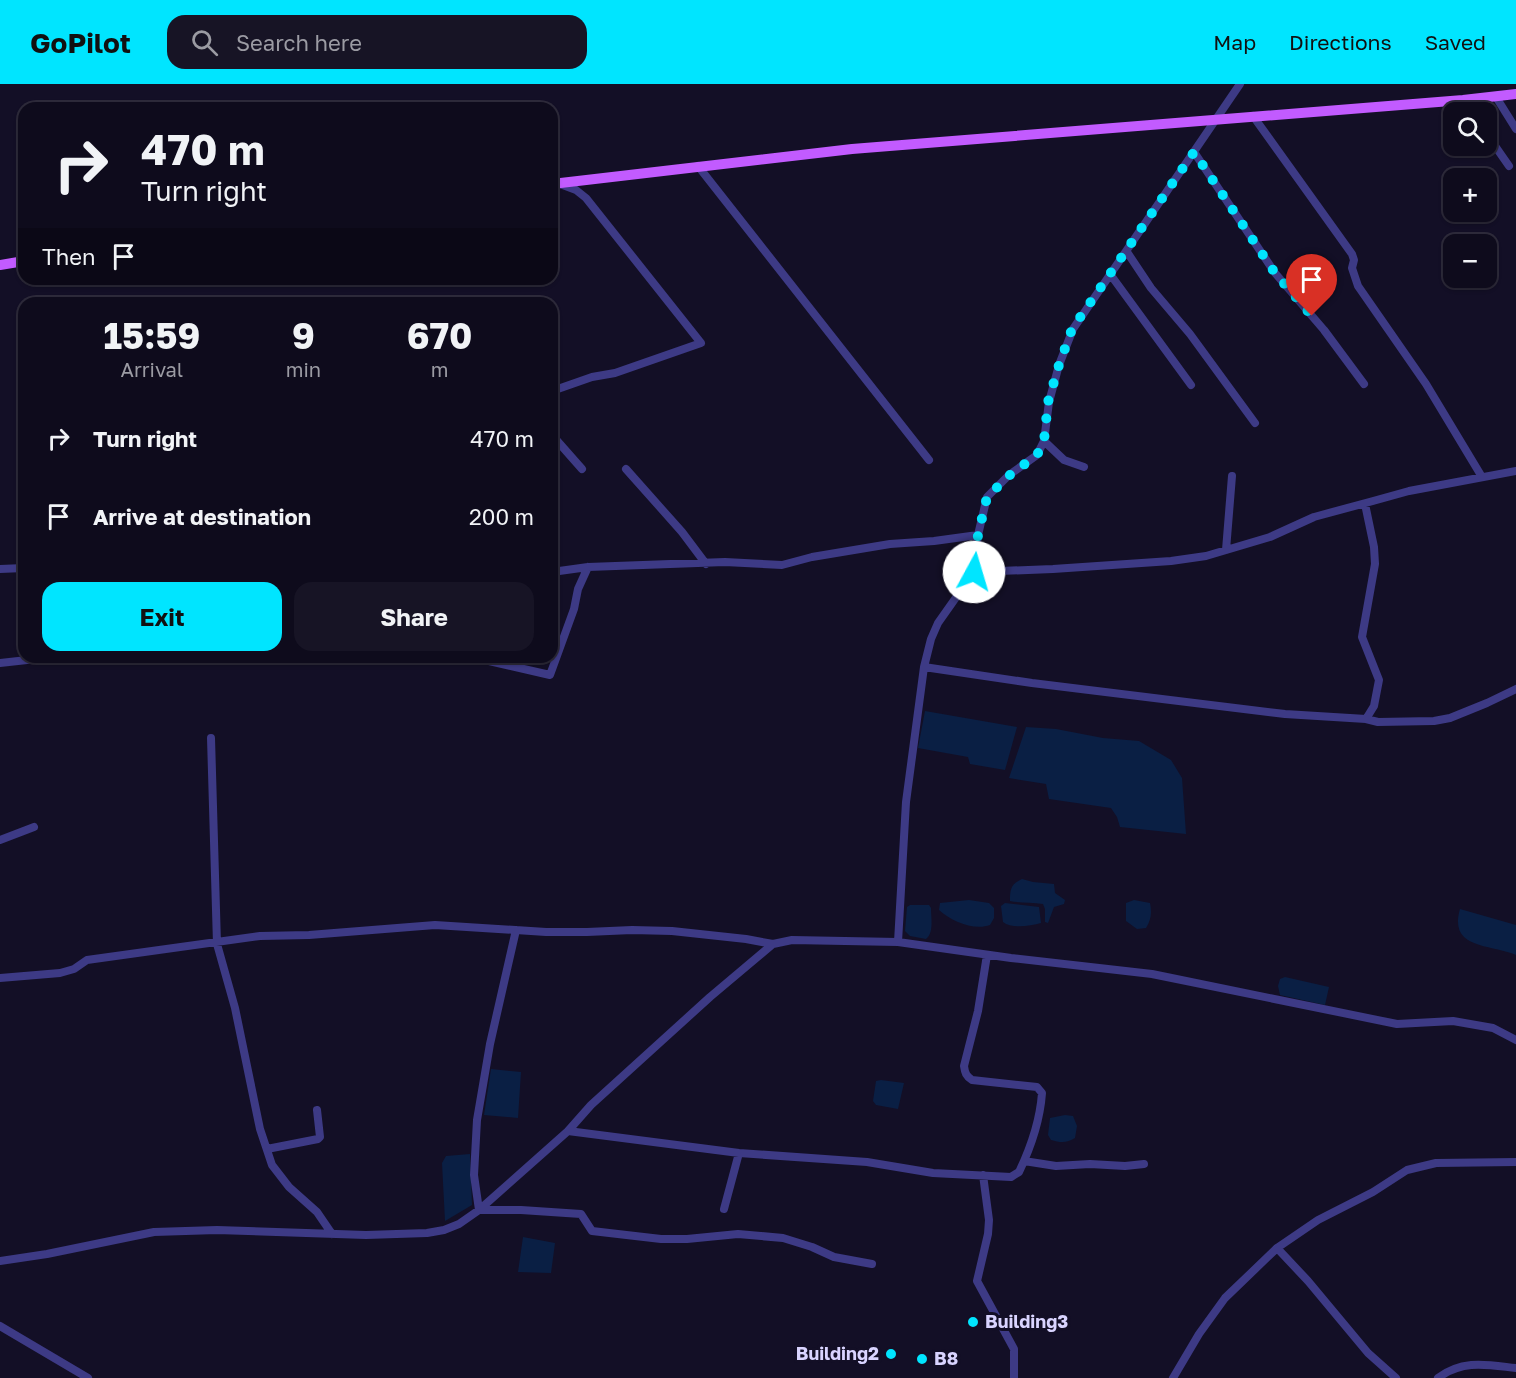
<!DOCTYPE html>
<html lang="en">
<head>
<meta charset="utf-8">
<style>
	:root { --surface:#0e0b1c; --page:#171425; --text:#f1f3f6; --muted:#9b9ba3; --line:#2e2b3b; --accent:#00e5ff }
	body { margin:0; font-family:"Golos Text",sans-serif; background:var(--page); color:var(--text); height:100vh; display:flex; flex-direction:column; font-size:22px; white-space:nowrap }
	* { box-sizing:border-box; margin:0 }
	p { font-size:20px; color:var(--muted) }
	.icon { flex:none; width:33px; height:33px; fill:none; stroke:currentColor; stroke-width:2; stroke-linecap:round; stroke-linejoin:round }
	.map { position:relative; flex:1; overflow:hidden }
	.side { position:absolute; left:18px; top:213px; width:540px; height:366px; display:flex; flex-direction:column; background:var(--surface); border-radius:18px; box-shadow:0 2px 4px #0004,0 0 0 2px var(--line) }
	.side>* { flex:none }
	.banner { position:absolute; left:18px; top:18px; width:540px; height:183px; border-radius:18px; box-shadow:0 2px 4px #0004,0 0 0 2px var(--line); background:#0e0b1c; color:var(--text); overflow:hidden }
	.fabs { position:absolute; left:1443px; top:18px; display:grid; gap:12px }
	.fabs a { display:grid; place-items:center; width:54px; height:54px; border-radius:12px; background:var(--surface); box-shadow:0 2px 4px #0004,0 0 0 2px var(--line); font-size:30px }
	.pin { position:absolute; display:grid; place-items:center; width:51px; height:51px; color:#fff; margin:-62px -26px; border-radius:50% 50% 50% 0; rotate:-45deg; box-shadow:0 0 6px #0007 }
	.pin .icon { rotate:45deg }
	.me { position:absolute; width:66px; margin:-33px; rotate:6deg; stroke-linejoin:round; filter:drop-shadow(0 0 4px #0008) }
	.turn { display:flex; align-items:center; gap:21px; height:126px; padding:0 24px; font-size:27px }
	.turn .icon { width:78px; height:78px; stroke-width:2.5 }
	.turn b { display:block; font-size:42px; line-height:51px }
	.then { display:flex; align-items:center; height:57px; padding:0 24px; background:#0003; gap:12px; font-size:22px }
	.eta { display:flex; justify-content:space-evenly; align-items:center; height:102px; text-align:center }
	.eta b { font-size:36px; font-weight:700; line-height:42px }
	.action { display:flex; gap:12px; margin-top:auto; padding:12px 24px }
	.action a { flex:1; height:69px; border-radius:18px; background:var(--accent); color:#111; font-size:24px; font-weight:700; line-height:69px; text-align:center }
	.action a+a { background:var(--page); color:var(--text) }
	ul { padding:0; list-style:none }
	li { display:flex; align-items:center; gap:18px; height:78px; padding:0 24px }
	li div { flex:1 }
	li b { display:block; font-size:22px }
	li em { font-style:normal }
	header { display:flex; align-items:center; gap:36px; box-sizing:border-box; height:84px; padding:0 30px; background:var(--accent); color:#111 }
	header strong { font-size:28px }
	nav { display:flex; gap:33px; margin-inline-start:auto; font-size:21px }
	.search { width:420px; height:54px; background:var(--page); display:flex; align-items:center; gap:15px; box-sizing:border-box; padding:0 21px; border-radius:18px; color:var(--muted); font-size:22px }
	.map>svg:first-child { display:block }
	.water { fill:#0a1f44 }
	.lines { fill:none; stroke-linecap:round; stroke-linejoin:round }
	.minor { stroke:#3d3a85; stroke-width:8 }
	.major { stroke:#c25bff; stroke-width:10 }
	.route { stroke:#00e5ff; stroke-width:10; stroke-dasharray:0 18 }
	.poi-dot { fill:#00e5ff; stroke:#130f26; stroke-width:2 }
	.labels { text-anchor:middle; stroke-width:6; stroke-linejoin:round; paint-order:stroke }
	.poi-label { font-size:18px; font-weight:bold; fill:#d9d4ff; stroke:#130f26; text-anchor:start }
</style>
</head>
<body>
<header>
<strong>GoPilot</strong>
<div class="search"><svg class="icon" aria-label="search" viewBox="0 0 24 24"><circle cx="10" cy="10" r="6"/><path d="M15 15l6 6"/></svg>Search here</div>
<nav><a>Map</a><a>Directions</a><a>Saved</a></nav>
</header>
<div class="map">
<svg width="1516" height="1294" viewBox="0 0 1516 1294">
	<rect width="100%" height="100%" fill="#130f26"/>
	<!-- water -->
	<path class="water" d="M925 627 1017 643 1005 686 970 680 968 673 918 664Z
		M1026 643 1056 645 1103 654 1139 657 1171 676 1182 694 1186 750 1120 743 1117 733 1111 724 1049 715 1046 700 1009 694Z
		M1022 795 1033 798 1054 800 1055 809 1065 816 1064 820 1054 823 1048 839 1045 838V825L1043 820C1032 818 1019 819 1010 817 1010 805 1011 800 1022 795Z
		M969 816 989 819 994 824V834L990 841C974 847 951 837 939 826L940 819Z
		M1134 816 1150 819C1152 829 1151 836 1146 844L1137 845 1126 837V819Z
		M1005 819 1039 823 1041 839C1030 842 1012 845 1003 838L1001 822Z
		M910 821H929L931 824C931 834 934 849 926 855L910 852 905 847 907 823Z
		M1460 825 1516 841V871C1492 860 1448 866 1460 825Z
		M1285 893 1329 903 1325 921 1280 911 1278 902 1280 895Z
		M491 985 521 988 518 1034 484 1031Z
		M881 996 904 999 898 1025 876 1021 873 1017 876 997Z
		M1065 1031 1073 1032 1077 1042 1075 1054C1067 1059 1061 1059 1051 1056L1048 1051 1050 1034Z
		M470 1070 472 1121 445 1137 442 1079 446 1072Z
		M523 1153 555 1159 551 1189 518 1188Z"/>
	<g class="lines">
		<!-- minor -->
		<path class="minor" d="M1496 13 1516 45
			M1463 16 1472 28
			M1253 32 1352 170 1354 176 1352 184 1358 202 1426 300 1482 393
			M1486 49 1509 82
			M1194 68 1275 189 1324 246 1364 300
			M698 82 929 376
			M1127 168 1151 204 1190 250 1255 339
			M1110 190 1191 301
			M552 307 592 293 615 289 701 259 586 114 576 106 560 100
			M552 351 582 385
			M1044 357 1064 376 1084 383
			M626 385 682 448 706 480
			M1226 466 1232 392
			M0 485 24 484
			M552 488 588 483 725 478 782 481 812 473 890 460 934 457 978 451
			M974 488 1053 485 1171 477 1206 472 1270 453 1314 433 1373 417 1409 407 1516 387
			M454 573 476 574 550 591 574 525 578 505 588 483
			M0 579 54 573
			M924 583 1032 599 1285 630 1366 635 1374 622 1379 596 1362 553 1375 480 1374 463 1365 420
			M1366 635 1378 638 1434 637 1450 634 1487 619 1516 605
			M211 654 217 860 235 924 260 1045 272 1081 289 1103 317 1128 332 1150
			M0 756 34 743
			M516 846 490 960 477 1036 474 1091 479 1126H521L581 1130 592 1147 661 1155H687L738 1150 783 1154 812 1163 834 1173 872 1180
			M898 858 1011 874 1152 890 1397 940 1453 937 1493 944 1516 956
			M0 894 60 889 74 885 87 876 260 852 309 851 435 841 546 848H587L632 846 672 847 746 855 773 860
			M568 1047 739 1069 867 1078 933 1089 1011 1093 1019 1088C1031 1063 1040 1037 1042 1009L1037 1003 972 996C966 992 965 989 964 982L978 927 987 871
			M267 1065 318 1055 320 1053 317 1026
			M1024 1077 1056 1082 1090 1080 1125 1082 1144 1080
			M983 1091 989 1136 988 1150 977 1197 1014 1265V1294
			M724 1125 739 1069
			M1277 1164 1308 1197 1368 1269 1396 1294
			M0 1177 47 1170 154 1148 217 1146 366 1151 427 1149 444 1146 459 1140 479 1126 568 1047 591 1021 710 913 773 860 792 856 898 858 906 718 924 583 931 555 938 539 974 488 978 451 987 413 1009 391 1037 371 1044 357 1049 318 1059 281 1073 245 1240 0
			M0 1242 88 1294
			M1173 1294 1199 1250 1225 1214 1277 1164 1318 1136 1373 1108 1407 1086 1436 1079 1516 1078
			M1438 1294C1463 1275 1488 1281 1516 1284"/>
		<!-- major -->
		<path class="major" d="M552 100 852 65 1463 16 1516 10
			M0 181 24 177"/>
	</g>
	<g class="lines">
		<!-- route -->
		<path class="route" d="M974 488 978 451 987 413 1010 391 1037 371 1044 357 1048 318 1059 281 1072 245 1194 68 1275 189 1312 232"/>
	</g>
	<!-- markers -->
	<g class="poi-dot">
		<circle cx="973" cy="1238" r="6"/>
		<circle cx="891" cy="1270" r="6"/>
		<circle cx="922" cy="1275" r="6"/>
	</g>
	<g class="labels">
		<!-- poi labels -->
		<g class="poi-label">
			<text x="985" y="1244">Building3</text>
			<text x="879" y="1276" text-anchor="end">Building2</text>
			<text x="934" y="1281">B8</text>
		</g>
	</g>
</svg>
<div class="fabs">
<a><svg class="icon" aria-label="search" viewBox="0 0 24 24"><circle cx="10" cy="10" r="6"/><path d="M15 15l6 6"/></svg></a>
<a>+</a>
<a>−</a>
</div>
<div class="pin" style="left:1312px;top:232px;background:#d93025"><svg class="icon" aria-label="arrive" viewBox="0 0 24 24"><path d="M6 21V4h12l-3 4 3 4H6"/></svg></div>
<svg class="me" style="left:974px;top:488px" viewBox="-20 -20 40 40"><circle r="19" fill="#fff"/><path d="M0-13L10 11 0 6-10 11z" fill="#00e5ff"/></svg>
<div class="banner">
<div class="turn"><svg class="icon" aria-label="right" viewBox="0 0 24 24"><path d="M7 20v-9h11M14 6l5 5-5 5"/></svg><div><b>470 m</b>Turn right</div></div>
<div class="then">Then<svg class="icon" aria-label="arrive" viewBox="0 0 24 24"><path d="M6 21V4h12l-3 4 3 4H6"/></svg></div>
</div>
<section class="side">
<div class="eta">
<div><b>15:59</b><p>Arrival</p></div>
<div><b>9</b><p>min</p></div>
<div><b>670</b><p>m</p></div>
</div>
<ul>
<li><svg class="icon" aria-label="right" viewBox="0 0 24 24"><path d="M7 20v-9h11M14 6l5 5-5 5"/></svg><div><b>Turn right</b></div><em>470 m</em></li>
<li><svg class="icon" aria-label="arrive" viewBox="0 0 24 24"><path d="M6 21V4h12l-3 4 3 4H6"/></svg><div><b>Arrive at destination</b></div><em>200 m</em></li>
</ul>
<div class="action"><a>Exit</a><a>Share</a></div>
</section>
</div>
</body>
</html>
